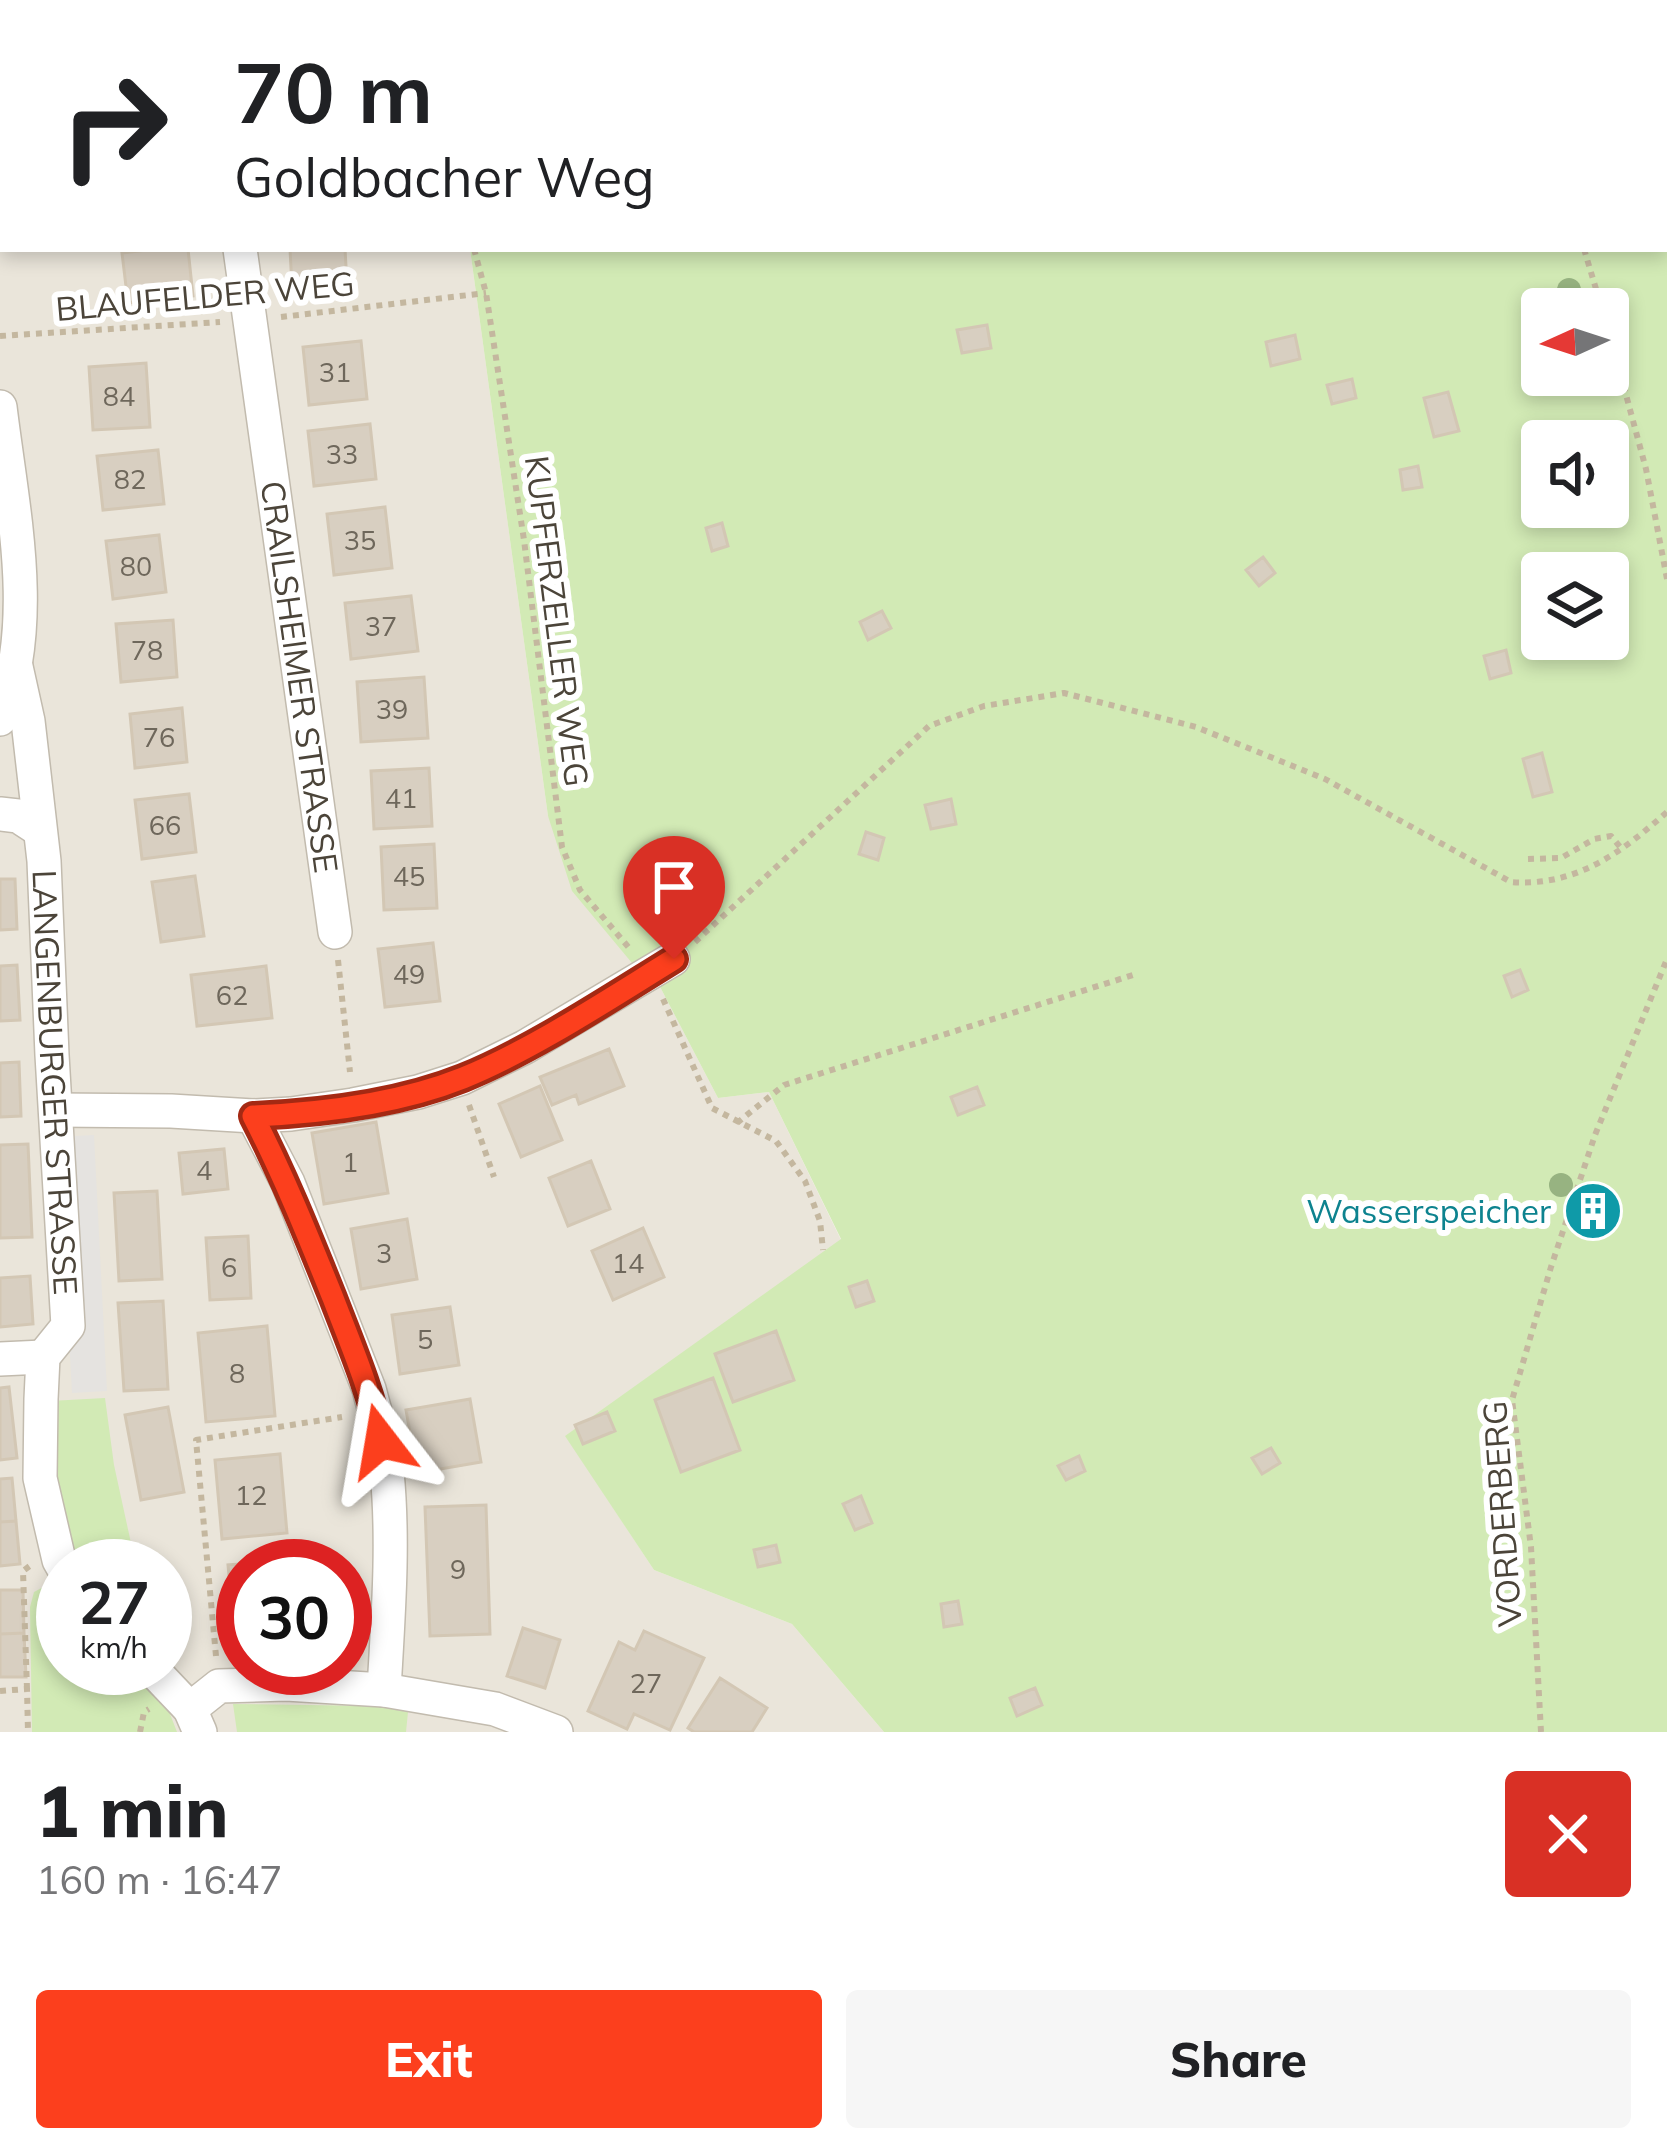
<!DOCTYPE html>
<html lang="en">
<head>
<meta charset="utf-8">
<style>
	:root { --surface:#fff; --page:#f6f6f6; --text:#202124; --muted:#757577; --accent:#fc3f1d }
	body { margin:0; font-family:Mulish,sans-serif; background:var(--page); color:var(--text); height:100vh; display:flex; flex-direction:column; font-size:45px; white-space:nowrap }
	* { box-sizing:border-box; margin:0 }
	p { font-size:39px; color:var(--muted) }
	.icon { flex:none; width:66px; height:66px; fill:none; stroke:currentColor; stroke-width:2; stroke-linecap:round; stroke-linejoin:round }
	.map { position:relative; height:1732px; overflow:hidden }
	.sheet { display:flex; flex-direction:column; background:var(--surface); flex:1 }
	.sheet>* { flex:none }
	.guide { position:absolute; left:0px; top:0px; width:1668px; height:252px; box-shadow:0 6px 18px #0003; background:#fff; color:var(--text); overflow:hidden }
	.needle { width:78px; rotate:267deg }
	.controls { position:absolute; left:1521px; top:288px; display:grid; gap:24px }
	.controls a { display:grid; place-items:center; width:108px; height:108px; border-radius:12px; background:var(--surface); box-shadow:0 6px 18px #0003; font-size:60px }
	.speed { position:absolute; left:36px; top:1539px; display:flex; gap:24px; font-size:60px; font-weight:700; text-align:center }
	.speed>* { display:grid; place-content:center; width:156px; height:156px; border-radius:50%; background:var(--surface); box-shadow:0 6px 18px #0003; line-height:1 }
	.speed small { font-size:30px; font-weight:400 }
	.speed .limit { border:18px solid #d22; background:#fff; color:#111 }
	.pin { position:absolute; display:grid; place-items:center; width:102px; height:102px; color:#fff; margin:-123px -51px; border-radius:50% 50% 50% 0; rotate:-45deg; box-shadow:0 0 12px #0007 }
	.pin .icon { rotate:45deg }
	.me { position:absolute; width:132px; margin:-66px; rotate:346deg; stroke-linejoin:round; filter:drop-shadow(0 0 9px #0008) }
	.turn { display:flex; align-items:center; gap:42px; height:252px; padding:0 36px; font-size:54px }
	.turn .icon { width:156px; height:156px; stroke-width:2.5 }
	.turn b { display:block; font-size:84px; line-height:102px }
	.round { display:grid; place-items:center; flex:none; width:126px; height:126px; border-radius:12px; background:var(--page) }
	.headline { display:flex; align-items:center; justify-content:space-between; height:204px; padding:0 36px }
	h1 { font-size:72px; font-weight:800; line-height:90px }
	.cta { display:flex; gap:24px; margin-top:auto; padding:24px 36px }
	.cta a { flex:1; height:138px; border-radius:12px; background:var(--accent); color:#fff; font-size:48px; font-weight:800; line-height:138px; text-align:center }
	.cta a+a { background:var(--page); color:var(--text) }
	.map>svg:first-child { display:block }
	.residential { fill:#eae5da; fill-rule:evenodd }
	.green { fill:#d2eab5; fill-rule:evenodd }
	.parking { fill:#e5e3e0 }
	.building { fill:#d8cfc1; stroke:#d3c7b4; stroke-width:3 }
	.lines { fill:none; stroke-linecap:round; stroke-linejoin:round }
	.minor-casing { stroke:#c2bbae; stroke-width:36 }
	.path { stroke:#c4b79f; stroke-width:6; stroke-dasharray:6 6; stroke-linecap:butt }
	.minor { stroke:#fff; stroke-width:33 }
	.tree { fill:#97b381 }
	.route-casing { stroke:#a42913; stroke-width:30 }
	.route { stroke:#fc3f1d; stroke-width:21 }
	.labels { text-anchor:middle; stroke-width:12; stroke-linejoin:round; paint-order:stroke }
	.number-label { font-size:27px; fill:#6e675b }
	.street-label { font-size:33px; fill:#4b4439; stroke:#fff }
	.culture-label { font-size:33px; fill:#0d838f; stroke:#fff; text-anchor:end }
</style>
</head>
<body>
<div class="map">
<svg width="1667" height="1732" viewBox="0 0 1667 1732">
	<rect width="100%" height="100%" fill="#f6f3ec"/>
	<!-- residential -->
	<path class="residential" d="M0 0H428V3H3V249H470L548 816 658 983 718 1098 769 1092 841 1240 566 1436 654 1570 792 1624 884 1732H0ZM63 1566H165V1668H63ZM243 1566H345V1668H243Z"/>
	<!-- green -->
	<path class="green" d="M428 0H1667V1732H884L792 1624 654 1570 565 1436 841 1239 769 1092 718 1098 658 983 632 963 572 891 548 816 470 249H1665V3H428ZM1542 309H1608V375H1542ZM1542 441H1608V507H1542ZM1542 573H1608V639H1542Z
		M105 1398 114 1465 136 1566H72L57 1536 50 1401Z
		M47 1585 54 1587 63 1597V1668H139L161 1691 177 1732H32L30 1607 34 1592Z
		M233 1704 375 1706 408 1712 406 1732H237Z"/>
	<!-- parking -->
	<path class="parking" d="M94 1135 107 1391 72 1393 58 1137Z"/>
	<!-- building -->
	<path class="building" d="M156 249H188L193 296 128 303 122 253Z
		M290 249H345L347 284 292 287Z
		M987 325 991 348 962 353 957 330Z
		M1295 335 1300 359 1271 366 1266 342Z
		M361 341 367 399 309 405 303 347Z
		M146 363 150 427 93 430 89 367Z
		M1352 379 1356 398 1332 404 1327 385Z
		M1448 392 1459 431 1434 437 1424 398Z
		M370 424 376 479 314 486 308 431Z
		M158 450 164 504 103 510 97 456Z
		M1418 466 1422 487 1403 490 1400 470Z
		M385 507 392 568 334 575 327 514Z
		M722 523 728 546 712 551 706 528Z
		M159 535 166 592 113 599 106 541Z
		M1263 557 1275 573 1259 586 1246 570Z
		M411 596 418 651 351 659 345 603Z
		M882 611 891 628 868 640 860 622Z
		M173 620 177 677 121 682 116 624Z
		M1506 650 1511 673 1490 679 1484 656Z
		M424 677 428 738 361 742 357 682Z
		M182 708 187 762 135 768 130 714Z
		M1542 753 1552 792 1533 797 1523 759Z
		M429 768 432 826 374 829 371 771Z
		M189 794 196 852 142 859 135 800Z
		M951 799 956 824 931 829 925 805Z
		M866 832 884 838 878 860 859 854Z
		M434 844 437 908 384 910 381 847Z
		M195 876 204 936 161 942 152 882Z
		M0 879H15L17 929 0 930Z
		M433 943 440 1001 385 1007 378 949Z
		M17 965 20 1020 0 1021V966Z
		M266 966 272 1018 197 1026 191 975Z
		M1520 970 1528 990 1512 997 1504 976Z
		M609 1049 624 1086 579 1104 576 1095 552 1105 540 1077Z
		M19 1062 21 1116 0 1117V1063Z
		M540 1086 562 1140 521 1157 499 1104Z
		M977 1087 984 1105 958 1115 951 1097Z
		M376 1122 388 1193 324 1204 312 1133Z
		M28 1144 32 1237 0 1238V1145Z
		M224 1149 228 1189 183 1194 179 1153Z
		M591 1161 610 1209 568 1226 549 1178Z
		M157 1191 162 1279 119 1281 114 1193Z
		M1586 1194 1609 1202 1600 1228 1577 1219Z
		M407 1219 417 1279 361 1289 351 1229Z
		M643 1228 664 1277 613 1300 592 1251Z
		M248 1236 251 1298 210 1300 206 1238Z
		M30 1276 33 1324 0 1327V1278Z
		M867 1281 874 1301 856 1307 849 1287Z
		M163 1301 168 1389 124 1391 118 1303Z
		M450 1307 459 1365 400 1374 392 1315Z
		M267 1326 275 1416 206 1422 198 1333Z
		M776 1331 794 1380 733 1402 715 1354Z
		M713 1378 740 1450 681 1472 655 1400Z
		M9 1387 17 1458 0 1460V1388Z
		M470 1399 481 1462 417 1473 406 1410Z
		M168 1407 184 1492 141 1500 125 1415Z
		M607 1412 615 1431 583 1444 575 1425Z
		M1271 1448 1280 1463 1262 1474 1252 1458Z
		M280 1454 287 1533 222 1539 215 1460Z
		M1079 1456 1085 1471 1066 1480 1058 1466Z
		M12 1478 16 1521 0 1522V1479Z
		M861 1496 872 1523 855 1530 843 1504Z
		M486 1505 490 1634 430 1636 425 1507Z
		M16 1521 20 1564 0 1566V1522Z
		M776 1545 780 1562 758 1567 754 1550Z
		M293 1560 294 1566H243V1648L236 1649 228 1565Z
		M0 1590H23L24 1633 0 1634Z
		M958 1601 962 1624 944 1627 941 1604Z
		M523 1628 560 1640 545 1688 507 1676Z
		M644 1631 704 1658 670 1730 634 1714 627 1729 588 1711 619 1642 635 1650Z
		M24 1633 26 1677H0V1634Z
		M720 1678 767 1708 752 1732H694L688 1728Z
		M1035 1688 1042 1705 1017 1716 1010 1698Z"/>
	<g class="lines">
		<defs>
			<g id="minor">
				<path d="M210 0V3"/>
				<path id="s1" d="M240 249 335 932"/>
				<path d="M0 407C12 507 39 622 0 719"/>
				<path id="s2" d="M15 662 28 721 44 861 52 1055 68 1326 43 1357 41 1399 40 1478 59 1560 63 1567"/>
				<path d="M0 814 18 816 38 829"/>
				<path d="M56 1110 171 1111 253 1116 291 1114 353 1105 418 1092 462 1078 525 1047 673 959"/>
				<path d="M253 1116 288 1183 369 1389C376 1416 385 1445 387 1472 394 1544 388 1618 384 1690"/>
				<path d="M0 1359 43 1357"/>
				<path d="M151 1668 190 1709 200 1732"/>
				<path d="M190 1709 219 1686 286 1684 384 1690 495 1709 556 1732"/>
			</g>
		</defs>
		<!-- minor casing -->
		<use href="#minor" class="minor-casing"/>
		<!-- path -->
		<path class="path" d="M409 0 410 3
			M1534 0V3
			M474 249 486 293 524 540 562 847 580 890 630 949
			M1584 249 1602 309
			M281 317 486 293
			M1608 328 1646 469 1667 579
			M0 336 220 322
			M1528 859 1561 858 1594 839 1611 836 1621 848
			M695 942 929 726 984 706 1064 693 1196 727 1325 779 1511 882C1575 887 1621 853 1667 812
			M338 960 350 1072
			M663 999 712 1108 776 1141 805 1181 820 1221 823 1250
			M469 1105 494 1177
			M737 1123 784 1085 1133 975
			M216 1656 196 1440 342 1417
			M27 1689 23 1571 31 1565
			M0 1691 27 1689 28 1732
			M140 1732 144 1712 149 1709
			M1541 1732 1531 1547 1512 1400 1551 1267 1595 1135 1667 959"/>
		<!-- minor -->
		<use href="#minor" class="minor"/>
	</g>
	<!-- trees -->
	<g class="tree">
		<circle cx="1569" cy="290" r="12"/>
		<circle cx="1561" cy="1185" r="12"/>
	</g>
	<g class="lines">
		<defs>
			<path id="route" d="M381 1441C371 1391 351 1345 333 1298 308 1236 284 1176 253 1116 322 1113 398 1104 463 1078 532 1050 609 999 674 959"/>
		</defs>
		<!-- route casing -->
		<use href="#route" class="route-casing"/>
		<!-- route -->
		<use href="#route" class="route"/>
	</g>
	<!-- icons -->
	<defs>
		<symbol id="building-disc" viewBox="-11 -11 22 22"><circle r="9.5" fill="#0f9aa8" stroke="#fff"/><path d="M-4-6H4V6H1V3H-1V6H-4ZM-2.5-4.3h1.7v1.8h-1.7ZM.8-4.3h1.7v1.8H.8ZM-2.5-1h1.7V.8h-1.7ZM.8-1h1.7V.8H.8Z" fill="#fff"/></symbol>
	</defs>
	<g fill-rule="evenodd">
		<use href="#building-disc" x="1560" y="1178" width="66" height="66"/>
	</g>
	<g class="labels">
		<!-- number labels -->
		<g class="number-label">
			<text x="335" y="382">31</text>
			<text x="119" y="406">84</text>
			<text x="342" y="464">33</text>
			<text x="130" y="489">82</text>
			<text x="360" y="550">35</text>
			<text x="136" y="576">80</text>
			<text x="381" y="636">37</text>
			<text x="147" y="660">78</text>
			<text x="392" y="719">39</text>
			<text x="159" y="747">76</text>
			<text x="401" y="808">41</text>
			<text x="165" y="835">66</text>
			<text x="409" y="886">45</text>
			<text x="409" y="984">49</text>
			<text x="232" y="1005">62</text>
			<text x="350" y="1172">1</text>
			<text x="204" y="1180">4</text>
			<text x="384" y="1263">3</text>
			<text x="628" y="1273">14</text>
			<text x="229" y="1277">6</text>
			<text x="425" y="1349">5</text>
			<text x="237" y="1383">8</text>
			<text x="251" y="1505">12</text>
			<text x="458" y="1579">9</text>
			<text x="646" y="1693">27</text>
		</g>
		<!-- street labels -->
		<g class="street-label">
			<text transform="translate(205 296) rotate(-5)" y="12">BLAUFELDER WEG</text>
			<text transform="translate(557 621) rotate(83)" y="12">KUPFERZELLER WEG</text>
			<text dy="12" stroke="none"><textPath href="#s1" startOffset="432">CRAILSHEIMER STRASSE</textPath></text>
			<text dy="12" stroke="none"><textPath href="#s2" startOffset="423">LANGENBURGER STRASSE</textPath></text>
			<text transform="translate(1502 1514) rotate(-94)" y="12">VORDERBERG</text>
		</g>
		<!-- culture labels -->
		<g class="culture-label">
			<text x="1551" y="1223">Wasserspeicher</text>
		</g>
	</g>
</svg>
<div class="controls">
<a><svg class="needle" viewBox="-14 -14 28 28"><path d="M0-13l5 13h-10z" fill="#e53935"/><path d="M0 13l5-13h-10z" fill="#757577"/></svg></a>
<a><svg class="icon" aria-label="sound" viewBox="0 0 24 24"><path d="M4 9h4l5-4v14l-5-4H4zM17 9q2 3 0 6"/></svg></a>
<a><svg class="icon" aria-label="layers" viewBox="0 0 24 24"><path d="M12 4l9 5-9 5-9-5zM3 14l9 5 9-5"/></svg></a>
</div>
<div class="speed"><div>27<small>km/h</small></div><div class="limit">30</div></div>
<div class="pin" style="left:674px;top:959px;background:#d93025"><svg class="icon" aria-label="arrive" viewBox="0 0 24 24"><path d="M6 21V4h12l-3 4 3 4H6"/></svg></div>
<svg class="me" style="left:381px;top:1441px" viewBox="-20 -20 40 40"><path d="M0-17L14 15 0 8-14 15z" fill="#fc3f1d" stroke="#fff" stroke-width="4"/></svg>
<div class="guide">
<div class="turn"><svg class="icon" aria-label="right" viewBox="0 0 24 24"><path d="M7 20v-9h11M14 6l5 5-5 5"/></svg><div><b>70 m</b>Goldbacher Weg</div></div>
</div>
</div>
<section class="sheet">
<div class="headline"><div><h1>1 min</h1><p>160 m · 16:47</p></div><a class="round" style="background:#d93025;color:#fff"><svg class="icon" aria-label="close" viewBox="0 0 24 24"><path d="M6 6l12 12M18 6L6 18"/></svg></a></div>
<div class="cta"><a>Exit</a><a>Share</a></div>
</section>
</body>
</html>
